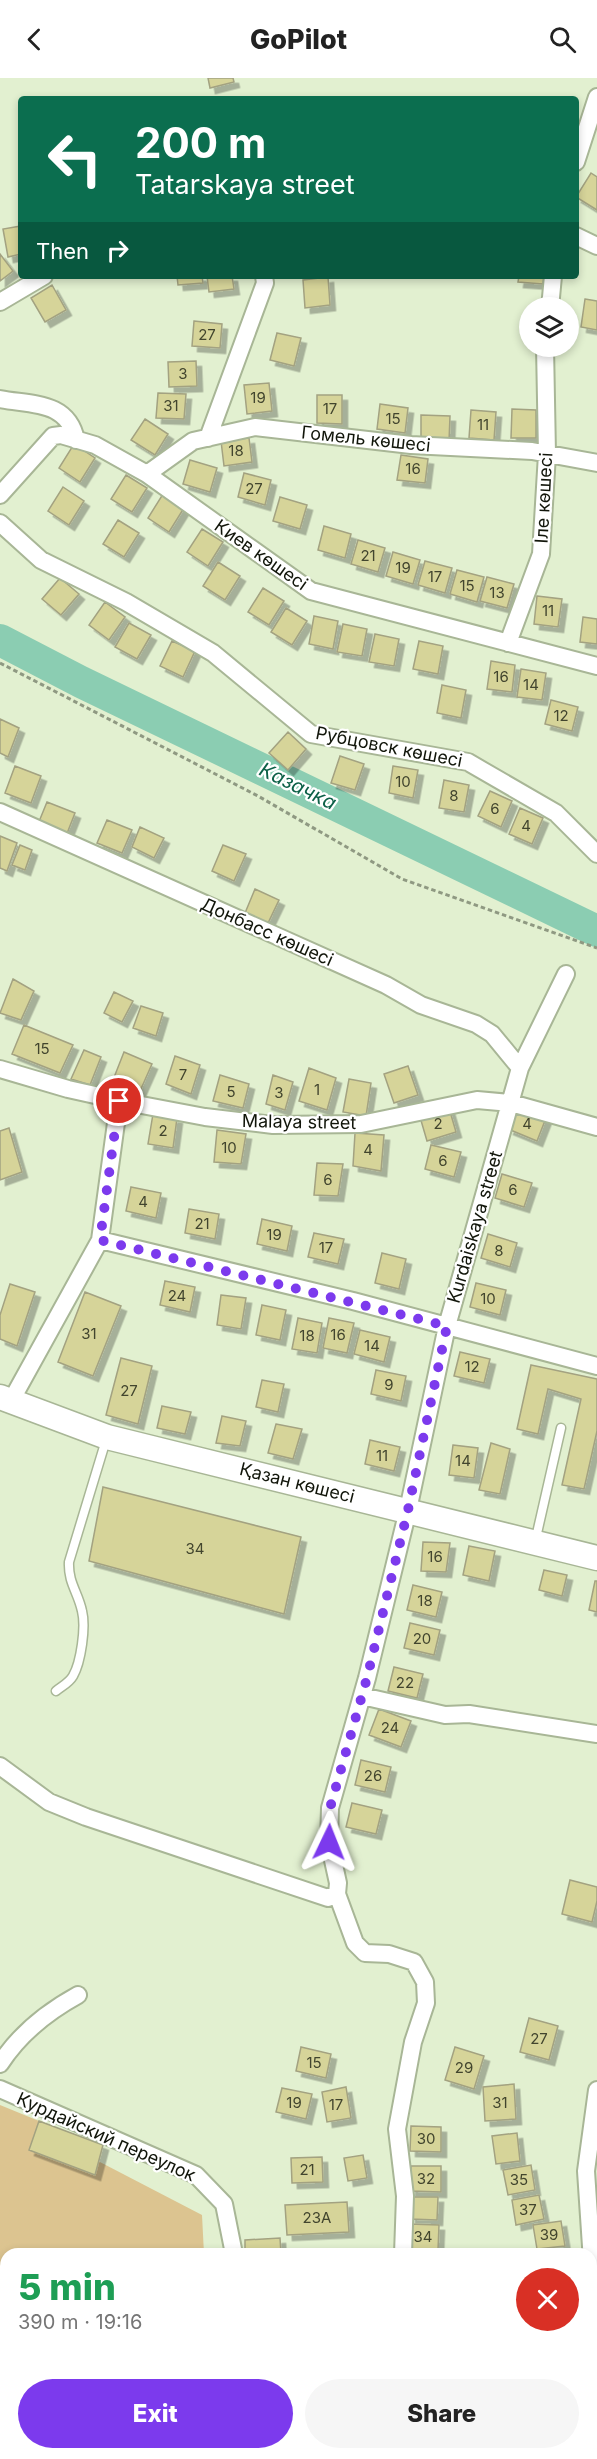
<!DOCTYPE html>
<html lang="en">
<head>
<meta charset="utf-8">
<style>
	:root { --surface:#fff; --page:#f6f6f6; --text:#222; --muted:#767676; --accent:#7c3aed }
	body { margin:0; font-family:Inter,sans-serif; background:var(--page); color:var(--text); height:100vh; display:flex; flex-direction:column; font-size:22px; white-space:nowrap }
	* { box-sizing:border-box; margin:0 }
	p { font-size:20px; color:var(--muted) }
	.icon { flex:none; width:33px; height:33px; fill:none; stroke:currentColor; stroke-width:2; stroke-linecap:round; stroke-linejoin:round }
	.map { position:relative; flex:1; overflow:hidden }
	.details { position:absolute; left:0px; top:2170px; width:597px; height:212px; display:flex; flex-direction:column; background:var(--surface); border-radius:18px 18px 0 0; box-shadow:0 3px 9px #0003 }
	.details>* { flex:none }
	.hud { position:absolute; left:18px; top:18px; width:561px; height:183px; border-radius:6px; box-shadow:0 3px 9px #0003; background:#0b6e4f; color:#fff; overflow:hidden }
	.fabs { position:absolute; left:519px; top:219px; display:grid; gap:12px }
	.fabs a { display:grid; place-items:center; width:60px; height:60px; border-radius:50%; background:var(--surface); box-shadow:0 3px 9px #0003; font-size:30px }
	.pin { position:absolute; display:grid; place-items:center; width:51px; height:51px; color:#fff; margin:-26px; border:3px solid #fff; border-radius:50%; box-shadow:0 2px 6px #0007 }
	.me { position:absolute; width:66px; margin:-33px; rotate:2deg; stroke-linejoin:round; filter:drop-shadow(0 0 4px #0008) }
	.turn { display:flex; align-items:center; gap:21px; height:126px; padding:0 18px; font-size:27px }
	.turn .icon { width:78px; height:78px; stroke-width:2.5 }
	.turn b { display:block; font-size:42px; line-height:51px }
	.then { display:flex; align-items:center; height:57px; padding:0 18px; background:#0003; gap:12px; font-size:22px }
	.round { display:grid; place-items:center; flex:none; width:63px; height:63px; border-radius:32px; background:var(--page) }
	.summary { display:flex; align-items:center; justify-content:space-between; height:102px; padding:0 18px }
	h1 { font-size:36px; font-weight:800; line-height:45px; color:#1e9e55 }
	.action { display:flex; gap:12px; margin-top:auto; padding:12px 18px }
	.action a { flex:1; height:69px; border-radius:36px; background:var(--accent); color:#fff; font-size:24px; font-weight:800; line-height:69px; text-align:center }
	.action a+a { background:var(--page); color:var(--text) }
	header { display:flex; justify-content:space-between; align-items:center; height:78px; padding:0 18px; background:var(--surface); font-size:27px; font-weight:800 }
	.map>svg:first-child { display:block }
	.green { fill:#dcc490 }
	.lines { fill:none; stroke-linecap:round; stroke-linejoin:round }
	.river { stroke:#8bcdb2; stroke-width:32 }
	.building { fill:#d6d499; stroke:#a3a281; stroke-width:1.5; filter:url(#shadow) }
	.lane-casing { stroke:#a8b696; stroke-width:11 }
	.street-casing { stroke:#a8b696; stroke-width:20 }
	.secondary-casing { stroke:#a8b696; stroke-width:27 }
	.path { stroke:#8f9982; stroke-width:3; stroke-dasharray:4.5 3; stroke-linecap:butt }
	.lane { stroke:#fff; stroke-width:8 }
	.street { stroke:#fff; stroke-width:16 }
	.secondary { stroke:#fff; stroke-width:24 }
	.route { stroke:#7c3aed; stroke-width:10; stroke-dasharray:0 18 }
	.labels { text-anchor:middle; stroke-width:4.5; stroke-linejoin:round; paint-order:stroke }
	.number-label { font-size:15px; fill:#42452e }
	.street-label { font-size:18px; fill:#11150a; stroke:#fff }
	.water-label { font-size:20px; font-style:italic; fill:#0d6148; stroke:#fff }
</style>
</head>
<body>
<header><svg class="icon" aria-label="back" viewBox="0 0 24 24"><path d="M15 5l-7 7 7 7"/></svg>GoPilot<svg class="icon" aria-label="search" viewBox="0 0 24 24"><circle cx="10" cy="10" r="6"/><path d="M15 15l6 6"/></svg></header>
<div class="map">
<svg width="597" height="2381" viewBox="0 0 597 2381">
	<defs>
		<filter id="shadow"><feDropShadow dx="5.5" dy="5.5" stdDeviation="0" flood-color="#0004"/></filter>
	</defs>
	<rect width="100%" height="100%" fill="#e2f0d0"/>
	<!-- green -->
	<path class="green" d="M0 2027 39 2043 29 2072 94 2097 98 2083 202 2137 204 2176H82L23 2172 22 2176H6V2299L0 2287Z"/>
	<g class="lines">
		<!-- river -->
		<path class="river" d="M0 562 81 604 597 853"/>
	</g>
	<!-- building -->
	<path class="building" d="M208 0H233L234 4 210 10Z
		M591 95 597 99V132L576 119Z
		M21 148V176L8 179 3 151Z
		M0 176 13 193 0 203Z
		M177 198H202L203 205 178 207Z
		M207 198H232L234 211 209 214Z
		M519 198H544L543 206 518 204Z
		M328 199 330 227 305 230 303 202Z
		M52 207 66 232 45 244 31 220Z
		M585 221 597 223V252L581 249Z
		M194 243 222 246 220 270 192 268Z
		M277 255 301 260 294 288 270 282Z
		M196 283 197 308 169 309 168 284Z
		M269 305 272 333 247 336 244 307Z
		M158 315 186 316 184 341 156 340Z
		M317 317H342V346L317 345Z
		M380 326 408 330 405 355 377 351Z
		M512 331 536 332V360H511Z
		M471 332 496 334 494 362 469 360Z
		M421 337 450 338 449 363 421 362Z
		M145 341 168 356 155 377 131 362Z
		M249 360 252 384 224 388 221 363Z
		M74 366 95 380 80 404 59 390Z
		M401 377 428 381 425 405 397 402Z
		M190 382 217 390 210 414 183 406Z
		M244 395 271 402 265 427 238 419Z
		M126 397 147 410 132 434 111 421Z
		M63 409 84 423 69 447 48 433Z
		M163 416 184 430 169 454 148 440Z
		M280 419 307 427 300 451 273 443Z
		M118 442 139 455 124 479 103 466Z
		M324 448 351 456 345 480 318 472Z
		M202 451 223 464 208 488 187 474Z
		M358 462 385 470 378 494 351 486Z
		M393 474 420 482 413 506 386 498Z
		M425 483 452 490 445 515 418 507Z
		M218 484 240 498 225 522 203 508Z
		M457 492 484 499 477 524 450 516Z
		M487 499 514 506 507 530 480 523Z
		M60 500 79 516 61 537 42 521Z
		M263 510 284 523 269 547 248 534Z
		M537 518 562 521 558 549 534 546Z
		M105 524 125 539 109 562 89 547Z
		M286 530 307 543 292 567 271 554Z
		M314 538 338 543 333 571 309 566Z
		M583 539 597 541V566L580 564Z
		M129 545 151 557 137 581 115 569Z
		M343 546 367 551 362 578 337 574Z
		M375 556 399 561 394 588 369 584Z
		M172 563 195 573 183 599 160 588Z
		M419 563 443 568 438 596 413 591Z
		M491 583 515 587 512 614 487 611Z
		M521 591 546 595 542 622 517 619Z
		M442 607 466 612 461 640 437 635Z
		M551 622 578 629 572 653 545 646Z
		M0 641 19 650 8 679 0 675Z
		M288 654 306 671 288 692 269 675Z
		M340 678 364 686 355 712 331 705Z
		M15 688 41 698 31 725 5 715Z
		M393 688 418 692 413 720 389 715Z
		M444 702 469 707 464 734 439 730Z
		M490 713 512 723 501 749 478 738Z
		M47 724 75 735 66 758 38 746Z
		M520 730 543 740 532 766 509 756Z
		M107 742 132 752 122 775 97 765Z
		M140 749 164 760 154 780 132 769Z
		M0 758 17 765 7 793 0 790Z
		M20 767 32 772 25 792 12 787Z
		M223 767 246 776 234 803 212 793Z
		M255 811 279 822 268 845 245 835Z
		M13 901 34 913 21 942 0 935Z
		M114 914 133 923 122 944 104 935Z
		M141 928 163 935 156 958 133 950Z
		M24 947 73 967 60 995 12 976Z
		M84 972 101 979 90 1007 71 1001Z
		M124 974 152 986 140 1013 113 1002Z
		M175 978 200 987 191 1016 166 1006Z
		M408 988 418 1017 394 1025 384 996Z
		M309 990 336 1000 327 1032 299 1023Z
		M220 997 249 1006 243 1030 213 1023Z
		M273 997 293 1004 285 1032 266 1026Z
		M349 1001 371 1005 366 1038 343 1034Z
		M518 1028 546 1040 537 1063 508 1051Z
		M449 1030 456 1054 427 1063 420 1039Z
		M153 1036 177 1040 173 1070 148 1066Z
		M9 1050 22 1094 0 1102V1053Z
		M217 1052 246 1056 241 1086 214 1084Z
		M355 1055 384 1057 381 1093 353 1088Z
		M431 1067 461 1074 454 1099 425 1091Z
		M317 1085 343 1086 338 1118 314 1117Z
		M502 1096 532 1105 524 1129 495 1120Z
		M131 1109 161 1115 156 1140 126 1133Z
		M189 1131 219 1136 215 1161 185 1155Z
		M262 1141 292 1148 287 1173 257 1166Z
		M314 1155 344 1161 338 1186 308 1179Z
		M488 1156 517 1165 510 1189 481 1180Z
		M382 1175 406 1181 399 1211 375 1205Z
		M165 1203 195 1209 190 1234 160 1227Z
		M476 1205 506 1212 500 1237 470 1229Z
		M10 1206 35 1214 17 1268 0 1261V1237Z
		M85 1214 121 1228 93 1298 58 1284Z
		M221 1217 246 1220 241 1251 217 1247Z
		M262 1227 286 1232 280 1262 256 1257Z
		M298 1240 322 1245 317 1275 292 1271Z
		M329 1240 354 1245 347 1275 323 1270Z
		M360 1252 390 1259 384 1284 354 1276Z
		M460 1274 490 1281 484 1305 454 1298Z
		M121 1280 152 1288 138 1346 106 1337Z
		M531 1287 597 1301V1353L584 1411 562 1407 581 1321 548 1311 538 1356 517 1351Z
		M376 1292 406 1298 401 1323 371 1316Z
		M262 1302 284 1306 278 1334 256 1329Z
		M162 1328 191 1334 185 1356 157 1350Z
		M222 1338 246 1343 240 1368 216 1365Z
		M276 1346 302 1351 293 1381 268 1375Z
		M370 1362 400 1369 394 1393 365 1386Z
		M491 1365 510 1371 500 1416 479 1412Z
		M453 1367 478 1370 474 1400 449 1397Z
		M103 1409 301 1459 284 1536 89 1483Z
		M423 1464 450 1465 446 1494 421 1493Z
		M469 1468 495 1473 489 1503 463 1497Z
		M544 1492 567 1497 562 1518 539 1512Z
		M595 1503H597V1534L589 1532Z
		M413 1507 442 1514 436 1539 407 1532Z
		M410 1545 440 1552 434 1577 404 1570Z
		M394 1589 423 1596 417 1620 388 1613Z
		M379 1631 411 1643 401 1669 369 1657Z
		M361 1682 391 1689 385 1714 355 1707Z
		M352 1725 382 1732 376 1756 346 1749Z
		M570 1802 597 1809V1823L592 1844 562 1836Z
		M529 1940 558 1948 549 1982 520 1974Z
		M301 1969 331 1976 326 2000 296 1993Z
		M455 1969 484 1978 474 2011 445 2002Z
		M514 2006 516 2041 485 2043 483 2009Z
		M346 2009 351 2040 327 2044 322 2014Z
		M282 2010 312 2016 306 2041 276 2034Z
		M39 2043 103 2067 95 2097 29 2072Z
		M411 2048 441 2049V2074L410 2073Z
		M517 2055 520 2083 496 2086 492 2058Z
		M363 2077 367 2100 348 2103 344 2080Z
		M322 2079 323 2104 292 2105 291 2080Z
		M531 2087 535 2112 508 2117 503 2092Z
		M411 2088H441V2114L410 2113Z
		M539 2117 544 2141 516 2147 512 2122Z
		M410 2119H438L437 2142 410 2141Z
		M347 2124 349 2154 287 2157 285 2127Z
		M561 2143 565 2168 537 2171 533 2147Z
		M408 2146 439 2147 438 2172 408 2171Z
		M280 2160 281 2176H245V2162Z
		M23 2172 82 2176H22Z
		M10 2376H37V2381H10Z
		M78 2376H106V2381H78Z
		M121 2376H149V2381H122Z
		M256 2376H284V2381H256Z
		M404 2376H432V2381H404Z"/>
	<g class="lines">
		<defs>
			<path id="lane" d="M535 1464 561 1350
				M56 1613C62 1608 69 1605 73 1598 81 1584 86 1549 82 1533 78 1514 68 1505 69 1484L106 1362
				M0 2318 2 2335"/>
			<path id="street" d="M576 84 597 19
				M576 158 597 168
				M0 224 44 198
				M550 230 553 198
				M0 321C30 327 68 322 76 362
				M208 360 265 205 264 198
				M147 396 193 363 255 349 411 367 532 373 597 385
				M0 417 53 358 61 357 95 367 147 396 311 513 597 588
				M0 445 41 482 126 524 213 575 311 656 468 684 556 735 597 776
				M508 565 541 476 547 376 545 268
				M0 734 386 907 421 927 476 946 492 956 520 990
				M0 991 68 1011 131 1025 205 1039 273 1047 361 1046 477 1022 511 1025 597 1049
				M100 1162 353 1223 597 1288
				M11 1323 100 1162 119 1023
				M362 1618 445 1637 469 1636 597 1656
				M0 1688 49 1724 86 1739 328 1820 337 1816
				M0 1986C20 1955 47 1934 78 1917
				M0 2011 196 2097 224 2126 234 2176
				M403 2176 405 2118 397 2051 413 1964 426 1925 425 1904 414 1884 389 1876 365 1875 355 1865 337 1816 338 1805 329 1764 330 1730 367 1600 408 1432 447 1248 520 990 566 896
				M591 2243 595 2229 586 2093 597 2012
				M591 2306 597 2305
				M555 2376 556 2381
				M1 2381 2 2335"/>
			<path id="secondary" d="M0 1319 107 1359 597 1480"/>
		</defs>
		<!-- lane casing -->
		<use href="#lane" class="lane-casing"/>
		<!-- street casing -->
		<use href="#street" class="street-casing"/>
		<!-- secondary casing -->
		<use href="#secondary" class="secondary-casing"/>
		<!-- path -->
		<path class="path" d="M0 585 258 718 402 801 597 870"/>
		<!-- lane -->
		<use href="#lane" class="lane"/>
		<!-- street -->
		<use href="#street" class="street"/>
		<!-- secondary -->
		<use href="#secondary" class="secondary"/>
	</g>
	<g class="lines">
		<!-- route -->
		<path class="route" d="M119 1023 100 1162 447 1248 408 1432 367 1600 330 1730 329 1764"/>
	</g>
	<g class="labels">
		<!-- number labels -->
		<g class="number-label">
			<text x="207" y="262">27</text>
			<text x="183" y="301">3</text>
			<text x="258" y="325">19</text>
			<text x="171" y="333">31</text>
			<text x="330" y="336">17</text>
			<text x="393" y="346">15</text>
			<text x="483" y="352">11</text>
			<text x="236" y="378">18</text>
			<text x="413" y="396">16</text>
			<text x="254" y="416">27</text>
			<text x="368" y="483">21</text>
			<text x="403" y="495">19</text>
			<text x="435" y="504">17</text>
			<text x="467" y="513">15</text>
			<text x="497" y="520">13</text>
			<text x="548" y="538">11</text>
			<text x="501" y="604">16</text>
			<text x="531" y="612">14</text>
			<text x="561" y="643">12</text>
			<text x="403" y="709">10</text>
			<text x="454" y="723">8</text>
			<text x="495" y="736">6</text>
			<text x="526" y="753">4</text>
			<text x="42" y="976">15</text>
			<text x="183" y="1002">7</text>
			<text x="317" y="1017">1</text>
			<text x="231" y="1019">5</text>
			<text x="279" y="1020">3</text>
			<text x="438" y="1051">2</text>
			<text x="527" y="1051">4</text>
			<text x="163" y="1058">2</text>
			<text x="229" y="1075">10</text>
			<text x="368" y="1077">4</text>
			<text x="443" y="1088">6</text>
			<text x="328" y="1107">6</text>
			<text x="513" y="1117">6</text>
			<text x="143" y="1129">4</text>
			<text x="202" y="1151">21</text>
			<text x="274" y="1162">19</text>
			<text x="326" y="1175">17</text>
			<text x="499" y="1178">8</text>
			<text x="177" y="1223">24</text>
			<text x="488" y="1226">10</text>
			<text x="89" y="1261">31</text>
			<text x="338" y="1262">16</text>
			<text x="307" y="1263">18</text>
			<text x="372" y="1273">14</text>
			<text x="472" y="1294">12</text>
			<text x="389" y="1312">9</text>
			<text x="129" y="1318">27</text>
			<text x="382" y="1383">11</text>
			<text x="463" y="1388">14</text>
			<text x="195" y="1476">34</text>
			<text x="435" y="1484">16</text>
			<text x="425" y="1528">18</text>
			<text x="422" y="1566">20</text>
			<text x="405" y="1610">22</text>
			<text x="390" y="1655">24</text>
			<text x="373" y="1703">26</text>
			<text x="539" y="1966">27</text>
			<text x="314" y="1990">15</text>
			<text x="464" y="1995">29</text>
			<text x="294" y="2030">19</text>
			<text x="500" y="2030">31</text>
			<text x="336" y="2032">17</text>
			<text x="426" y="2066">30</text>
			<text x="307" y="2097">21</text>
			<text x="426" y="2106">32</text>
			<text x="519" y="2107">35</text>
			<text x="528" y="2137">37</text>
			<text x="317" y="2145">23А</text>
			<text x="549" y="2162">39</text>
			<text x="423" y="2164">34</text>
		</g>
		<!-- street labels -->
		<g class="street-label">
			<text transform="translate(366 361) rotate(6)" y="6">Гомель көшесі</text>
			<text transform="translate(544 420) rotate(-87)" y="6">Іле көшесі</text>
			<text transform="translate(261 477) rotate(35)" y="6">Киев көшесі</text>
			<text transform="translate(389 669) rotate(11)" y="6">Рубцовск көшесі</text>
			<text transform="translate(267 854) rotate(24)" y="6">Донбасс көшесі</text>
			<text transform="translate(299 1044) rotate(1)" y="6">Malaya street</text>
			<text transform="translate(475 1149) rotate(-74)" y="6">Kurdaiskaya street</text>
			<text transform="translate(297 1405) rotate(14)" y="6">Қазан көшесі</text>
			<text transform="translate(106 2059) rotate(24)" y="6">Курдайский переулок</text>
		</g>
		<!-- water labels -->
		<g class="water-label">
			<text transform="translate(298 708) rotate(26)" y="7">Казачка</text>
		</g>
	</g>
</svg>
<div class="fabs">
<a><svg class="icon" aria-label="layers" viewBox="0 0 24 24"><path d="M12 4l9 5-9 5-9-5zM3 14l9 5 9-5"/></svg></a>
</div>
<div class="pin" style="left:119px;top:1023px;background:#d93025"><svg class="icon" aria-label="arrive" viewBox="0 0 24 24"><path d="M6 21V4h12l-3 4 3 4H6"/></svg></div>
<svg class="me" style="left:329px;top:1764px" viewBox="-20 -20 40 40"><path d="M0-17L14 15 0 8-14 15z" fill="#7c3aed" stroke="#fff" stroke-width="4"/></svg>
<div class="hud">
<div class="turn"><svg class="icon" aria-label="left" viewBox="0 0 24 24"><path d="M17 20v-9H6M10 6l-5 5 5 5"/></svg><div><b>200 m</b>Tatarskaya street</div></div>
<div class="then">Then<svg class="icon" aria-label="right" viewBox="0 0 24 24"><path d="M7 20v-9h11M14 6l5 5-5 5"/></svg></div>
</div>
<section class="details">
<div class="summary"><div><h1>5 min</h1><p>390 m · 19:16</p></div><a class="round" style="background:#d93025;color:#fff"><svg class="icon" aria-label="close" viewBox="0 0 24 24"><path d="M6 6l12 12M18 6L6 18"/></svg></a></div>
<div class="action"><a>Exit</a><a>Share</a></div>
</section>
</div>
</body>
</html>
